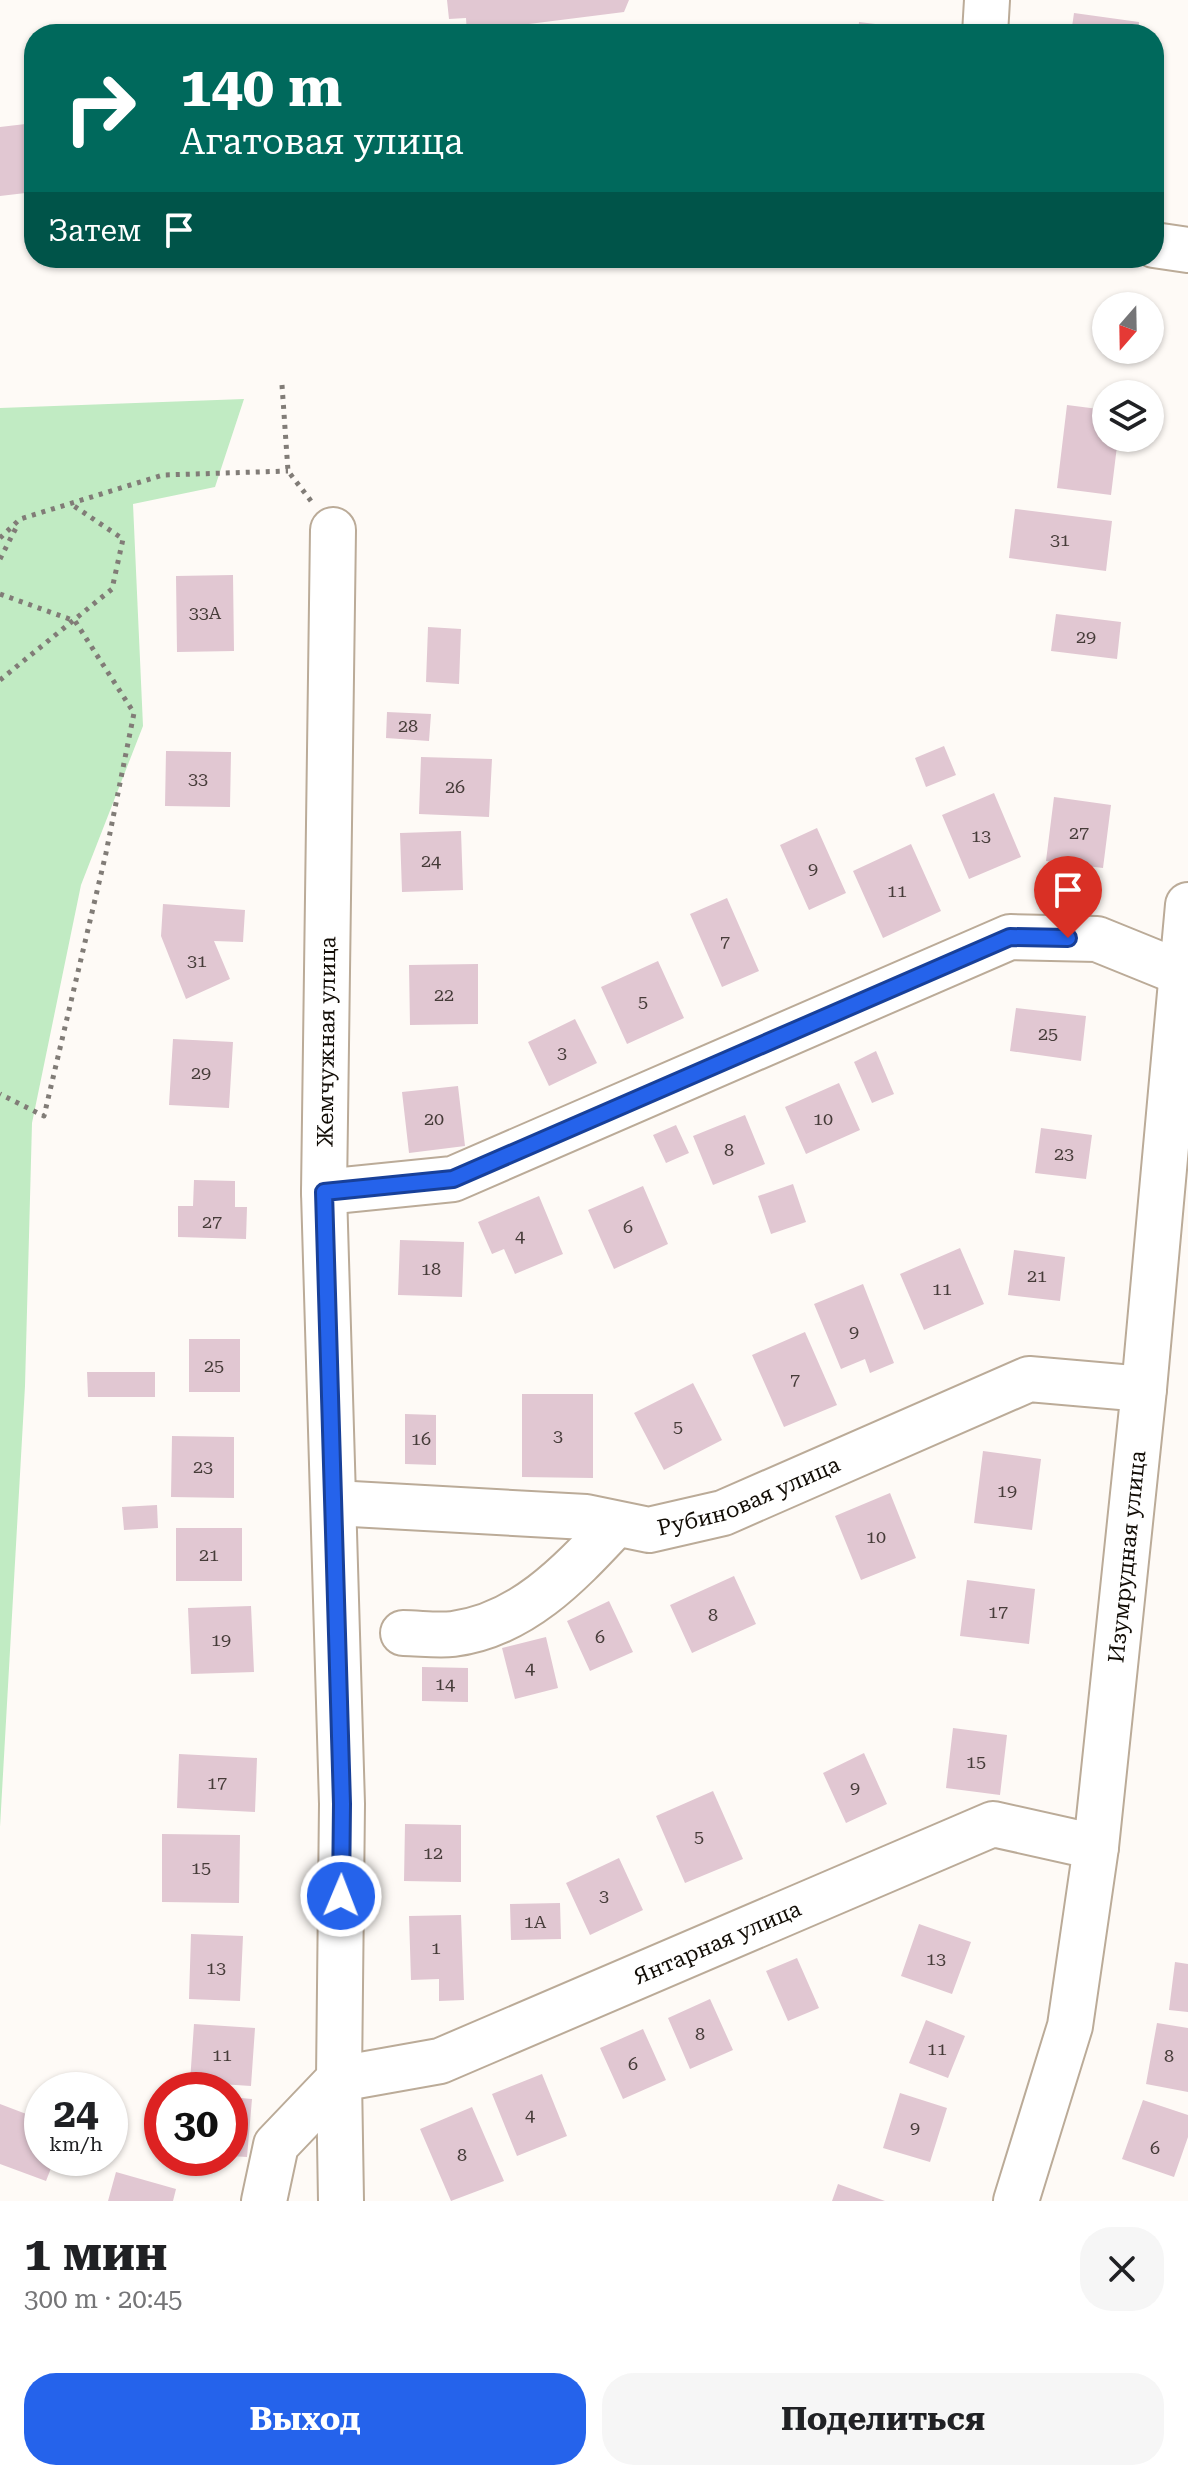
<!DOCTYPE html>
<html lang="ru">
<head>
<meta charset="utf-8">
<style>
	:root { --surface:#fff; --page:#f6f6f6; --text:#202124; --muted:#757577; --accent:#2563eb }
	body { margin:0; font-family:"Roboto Serif",serif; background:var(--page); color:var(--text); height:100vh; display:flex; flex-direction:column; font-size:30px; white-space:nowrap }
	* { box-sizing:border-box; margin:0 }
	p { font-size:26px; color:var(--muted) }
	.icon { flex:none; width:44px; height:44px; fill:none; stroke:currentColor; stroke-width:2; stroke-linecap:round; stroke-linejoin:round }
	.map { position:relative; height:2201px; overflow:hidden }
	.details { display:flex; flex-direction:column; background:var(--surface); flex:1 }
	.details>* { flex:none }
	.guide { position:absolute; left:24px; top:24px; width:1140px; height:244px; border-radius:32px; box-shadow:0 2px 6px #0004; background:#00695c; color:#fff; overflow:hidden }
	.needle { width:52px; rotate:200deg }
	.controls { position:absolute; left:1092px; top:292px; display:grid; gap:16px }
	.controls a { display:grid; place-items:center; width:72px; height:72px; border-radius:50%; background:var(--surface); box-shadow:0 2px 6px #0004; font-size:40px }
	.speed { position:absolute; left:24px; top:2072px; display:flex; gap:16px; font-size:40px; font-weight:700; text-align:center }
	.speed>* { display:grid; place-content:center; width:104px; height:104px; border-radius:50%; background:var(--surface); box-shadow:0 2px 6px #0004; line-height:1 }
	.speed small { font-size:20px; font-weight:400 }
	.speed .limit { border:12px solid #d22; background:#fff; color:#111 }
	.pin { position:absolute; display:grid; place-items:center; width:68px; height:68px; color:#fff; margin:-82px -34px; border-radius:50% 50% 50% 0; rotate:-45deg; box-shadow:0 0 8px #0007 }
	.pin .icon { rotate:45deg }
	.me { position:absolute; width:88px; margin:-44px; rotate:1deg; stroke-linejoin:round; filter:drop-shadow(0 0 6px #0008) }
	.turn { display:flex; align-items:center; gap:28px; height:168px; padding:0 24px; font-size:36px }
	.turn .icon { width:104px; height:104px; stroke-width:2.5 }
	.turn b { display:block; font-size:56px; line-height:68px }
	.then { display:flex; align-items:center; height:76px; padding:0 24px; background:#0003; gap:16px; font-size:30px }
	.round { display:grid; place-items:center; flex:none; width:84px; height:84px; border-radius:32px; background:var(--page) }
	.overview { display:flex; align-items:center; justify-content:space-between; height:136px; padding:0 24px }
	h1 { font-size:48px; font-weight:700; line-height:60px }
	.button { display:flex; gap:16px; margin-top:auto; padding:16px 24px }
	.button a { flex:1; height:92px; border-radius:32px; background:var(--accent); color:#fff; font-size:32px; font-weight:700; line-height:92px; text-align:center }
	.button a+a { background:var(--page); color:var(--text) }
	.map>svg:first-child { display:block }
	.green { fill:#c1ebc3 }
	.building { fill:#e1c7d2 }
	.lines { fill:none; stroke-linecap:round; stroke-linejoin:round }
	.minor-casing { stroke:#bbab98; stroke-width:48 }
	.path { stroke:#817c77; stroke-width:5; stroke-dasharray:4 6; stroke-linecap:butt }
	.minor { stroke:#fff; stroke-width:44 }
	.route-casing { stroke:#184099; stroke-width:20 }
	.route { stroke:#2563eb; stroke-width:14 }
	.labels { text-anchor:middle; stroke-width:6; stroke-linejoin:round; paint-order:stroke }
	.number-label { font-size:18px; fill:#463c39 }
	.street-label { font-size:22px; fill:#120d06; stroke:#fefaf6 }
</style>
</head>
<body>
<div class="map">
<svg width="1188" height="2201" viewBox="0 0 1188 2201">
	<rect width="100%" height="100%" fill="#fefaf6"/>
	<!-- green -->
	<path class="green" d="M244 399 215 487 133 504 143 726 81 885 32 1123 25 1386 0 1827V408Z"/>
	<!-- building -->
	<path class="building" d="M447 0H629L624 12 513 26 514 34H467L466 18 449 19Z
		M1074 13 1139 22 1138 34H1071Z
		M859 22 916 29 915 34H858Z
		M34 123V192L0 196V127Z
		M1067 405 1106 410V438H1118L1111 495 1057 488Z
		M1015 509 1112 521 1106 571 1009 558Z
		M233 575 234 651 177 652 176 576Z
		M1056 614 1121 622 1117 659 1051 651Z
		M428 627 461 629 459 684 426 682Z
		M387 712 431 714 429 741 386 738Z
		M944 746 956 775 926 787 915 758Z
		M166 751 231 752 230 807 165 806Z
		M421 757 492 759 489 817 419 814Z
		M994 793 1021 857 969 879 942 815Z
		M1054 797 1111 805 1103 868 1046 861Z
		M817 828 846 893 809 910 780 845Z
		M461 831 463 890 402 892 400 833Z
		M911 844 941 911 883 938 853 871Z
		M727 898 759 971 722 987 690 914Z
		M163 904 245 910 243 942 214 941 230 979 186 999 161 936Z
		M658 961 684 1018 627 1044 601 987Z
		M478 964V1024L410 1025 409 965Z
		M1016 1008 1086 1016 1081 1061 1010 1051Z
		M575 1019 597 1063 549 1086 528 1042Z
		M173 1039 233 1042 229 1108 169 1105Z
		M876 1051 894 1094 872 1103 854 1062Z
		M839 1083 860 1130 806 1154 785 1107Z
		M458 1086 465 1146 409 1153 402 1092Z
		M745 1115 765 1164 713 1185 693 1136Z
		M676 1125 689 1153 666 1163 653 1135Z
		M1041 1128 1092 1135 1086 1179 1035 1173Z
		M194 1180 235 1181V1207H247L246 1239 178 1237V1206H193Z
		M793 1184 806 1222 771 1234 758 1196Z
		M643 1186 668 1244 614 1269 588 1210Z
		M539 1196 563 1254 515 1274 504 1249 492 1254 478 1222Z
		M400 1240 464 1242 462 1297 398 1295Z
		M960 1248 984 1304 924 1330 900 1274Z
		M1014 1250 1065 1257 1060 1301 1008 1295Z
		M863 1284 894 1363 870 1373 865 1359 841 1369 814 1304Z
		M805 1332 837 1405 784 1427 752 1355Z
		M189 1339H240V1392H189Z
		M87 1372H155V1397H88Z
		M693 1383 722 1440 664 1470 634 1413Z
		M522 1394H593V1478L522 1477Z
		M405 1414 436 1415V1465L405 1464Z
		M172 1436 234 1437V1498L171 1497Z
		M983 1451 1041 1459 1032 1530 974 1523Z
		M890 1493 916 1558 861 1580 835 1516Z
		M157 1505 158 1528 124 1530 122 1507Z
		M176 1528H242V1581H176Z
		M734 1576 756 1624 692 1653 670 1605Z
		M967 1580 1035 1589 1029 1644 960 1636Z
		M609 1601 633 1652 590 1671 567 1621Z
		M251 1606 254 1672 191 1674 188 1608Z
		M546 1637 558 1688 515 1699 502 1648Z
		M422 1667 468 1668V1702L422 1701Z
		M953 1728 1007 1735 1000 1795 946 1788Z
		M864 1753 887 1804 846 1823 823 1773Z
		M179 1754 257 1758 255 1812 177 1808Z
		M713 1791 743 1859 685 1883 656 1816Z
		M405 1824 461 1825V1882L404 1881Z
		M162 1834 240 1835 239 1903 162 1902Z
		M619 1858 643 1910 590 1935 566 1883Z
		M560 1903 561 1939 511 1940 510 1904Z
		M461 1915 464 2000 439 2001V1979L411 1980 409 1916Z
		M919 1924 971 1942 952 1994 901 1976Z
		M191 1934 243 1936 240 2001 189 1999Z
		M797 1958 819 2008 788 2021 766 1971Z
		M1175 1962 1188 1964V2012L1169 2010Z
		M710 1999 733 2050 690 2069 668 2018Z
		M926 2020 965 2036 948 2078 909 2063Z
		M1157 2023 1188 2028V2092L1146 2084Z
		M194 2024 255 2028 251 2086 190 2082Z
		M643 2029 666 2080 623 2099 600 2048Z
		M542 2074 567 2136 517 2156 492 2094Z
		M900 2093 947 2108 930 2162 883 2148Z
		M230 2097 252 2099 247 2157 230 2156Z
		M1143 2100 1188 2115V2137L1174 2177 1122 2159Z
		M0 2104 42 2120V2158H55L46 2181 0 2164Z
		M472 2107 504 2181 451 2201 420 2129Z
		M116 2172 176 2189 173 2201H108Z
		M838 2184 885 2201H832Z"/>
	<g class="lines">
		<defs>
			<g id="minor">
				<path d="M985 34 987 0"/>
				<path d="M1154 245 1188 250"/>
				<path d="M324 1192 453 1179 1010 937 1097 939 1181 973"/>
				<path id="s1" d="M334 1503 586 1517 649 1530 723 1513 1029 1379 1144 1389"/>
				<path d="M403 1633C419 1633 437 1636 453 1634 523 1625 571 1572 616 1524"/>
				<path id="s2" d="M264 2201 276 2145 339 2079 342 1804 324 1192 333 530"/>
				<path id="s3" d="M341 2201 339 2079 440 2061 993 1824 1096 1847"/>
				<path id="s4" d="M1016 2201 1070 2026 1096 1847 1144 1389 1188 905"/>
			</g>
		</defs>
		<!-- minor casing -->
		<use href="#minor" class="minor-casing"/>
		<!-- path -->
		<path class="path" d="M282 385 288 471 311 501
			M0 538 20 519 163 475 288 471
			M0 559 18 524
			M0 594 75 621 134 713 106 853 44 1116 0 1094
			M0 680 112 589 123 539 71 504"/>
		<!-- minor -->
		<use href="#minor" class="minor"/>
	</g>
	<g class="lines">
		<defs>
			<path id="route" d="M341 1896 342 1804 324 1192 453 1179 1010 937 1068 938"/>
		</defs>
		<!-- route casing -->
		<use href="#route" class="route-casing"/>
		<!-- route -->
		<use href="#route" class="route"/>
	</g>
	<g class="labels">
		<!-- number labels -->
		<g class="number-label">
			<text x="1060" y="546">31</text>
			<text x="205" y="619">33А</text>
			<text x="1086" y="643">29</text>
			<text x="408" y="732">28</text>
			<text x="198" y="785">33</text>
			<text x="455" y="793">26</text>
			<text x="1079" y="839">27</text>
			<text x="981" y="842">13</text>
			<text x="431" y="867">24</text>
			<text x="813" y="875">9</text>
			<text x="897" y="897">11</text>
			<text x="725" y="948">7</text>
			<text x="197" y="967">31</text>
			<text x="444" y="1001">22</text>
			<text x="643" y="1008">5</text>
			<text x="1048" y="1040">25</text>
			<text x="562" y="1059">3</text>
			<text x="201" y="1079">29</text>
			<text x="434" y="1125">20</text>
			<text x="823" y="1125">10</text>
			<text x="729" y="1156">8</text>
			<text x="1064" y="1160">23</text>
			<text x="212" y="1228">27</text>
			<text x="628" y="1233">6</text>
			<text x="520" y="1242">4</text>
			<text x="431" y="1275">18</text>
			<text x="1037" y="1282">21</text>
			<text x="942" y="1295">11</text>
			<text x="854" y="1338">9</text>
			<text x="214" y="1372">25</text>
			<text x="795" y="1386">7</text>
			<text x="678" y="1433">5</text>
			<text x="558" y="1442">3</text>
			<text x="421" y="1445">16</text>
			<text x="203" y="1473">23</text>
			<text x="1007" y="1497">19</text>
			<text x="876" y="1543">10</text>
			<text x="209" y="1561">21</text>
			<text x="998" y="1618">17</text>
			<text x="713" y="1621">8</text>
			<text x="600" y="1643">6</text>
			<text x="221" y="1646">19</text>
			<text x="530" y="1674">4</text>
			<text x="445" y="1690">14</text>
			<text x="976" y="1768">15</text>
			<text x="217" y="1789">17</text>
			<text x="855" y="1794">9</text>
			<text x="699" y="1843">5</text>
			<text x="433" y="1859">12</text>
			<text x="201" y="1874">15</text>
			<text x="604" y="1902">3</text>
			<text x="535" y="1928">1А</text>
			<text x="436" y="1954">1</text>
			<text x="936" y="1965">13</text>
			<text x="216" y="1974">13</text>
			<text x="700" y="2040">8</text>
			<text x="937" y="2055">11</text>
			<text x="222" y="2061">11</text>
			<text x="1169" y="2062">8</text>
			<text x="633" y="2070">6</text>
			<text x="530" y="2121">4</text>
			<text x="915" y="2134">9</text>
			<text x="1155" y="2154">6</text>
			<text x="462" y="2161">8</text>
		</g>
		<!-- street labels -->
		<g class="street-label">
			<text dy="8" stroke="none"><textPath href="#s2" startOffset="1186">Жемчужная улица</textPath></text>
			<text dy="8" stroke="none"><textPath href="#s1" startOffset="422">Рубиновая улица</textPath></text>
			<text dy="8" stroke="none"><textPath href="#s4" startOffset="656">Изумрудная улица</textPath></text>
			<text dy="8" stroke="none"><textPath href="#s3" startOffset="526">Янтарная улица</textPath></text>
		</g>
	</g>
</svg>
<div class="controls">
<a><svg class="needle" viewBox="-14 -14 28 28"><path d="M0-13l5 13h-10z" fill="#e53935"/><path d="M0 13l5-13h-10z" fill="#757577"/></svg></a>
<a><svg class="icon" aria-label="layers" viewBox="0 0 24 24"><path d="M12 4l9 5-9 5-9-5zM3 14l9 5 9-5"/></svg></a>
</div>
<div class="speed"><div>24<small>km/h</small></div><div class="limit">30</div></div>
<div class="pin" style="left:1068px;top:938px;background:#d93025"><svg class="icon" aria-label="arrive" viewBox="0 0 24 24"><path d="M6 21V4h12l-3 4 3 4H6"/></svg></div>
<svg class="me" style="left:341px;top:1896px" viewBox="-20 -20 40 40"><circle r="17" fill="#2563eb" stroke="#fff" stroke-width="3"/><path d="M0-11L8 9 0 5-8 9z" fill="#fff"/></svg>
<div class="guide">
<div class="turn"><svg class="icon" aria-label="right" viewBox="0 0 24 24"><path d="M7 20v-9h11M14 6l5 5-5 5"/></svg><div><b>140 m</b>Агатовая улица</div></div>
<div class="then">Затем<svg class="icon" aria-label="arrive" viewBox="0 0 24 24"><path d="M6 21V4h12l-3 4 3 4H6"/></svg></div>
</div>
</div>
<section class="details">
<div class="overview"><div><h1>1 мин</h1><p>300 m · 20:45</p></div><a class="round"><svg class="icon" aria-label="close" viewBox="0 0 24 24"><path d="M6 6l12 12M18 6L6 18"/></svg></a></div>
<div class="button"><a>Выход</a><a>Поделиться</a></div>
</section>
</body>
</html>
